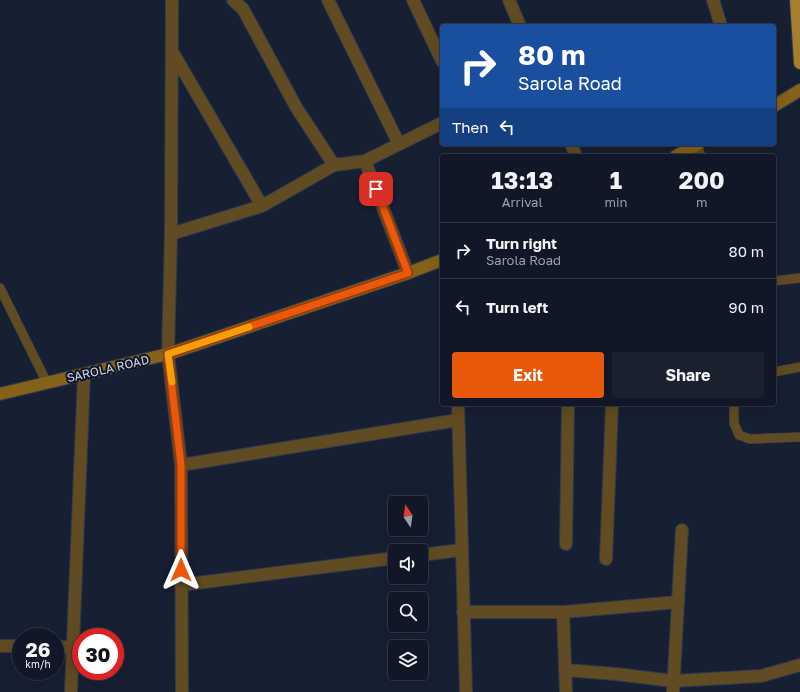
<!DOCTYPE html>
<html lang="en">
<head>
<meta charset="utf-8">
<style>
	:root { --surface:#111726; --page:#1a202e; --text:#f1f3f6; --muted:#9c9fa7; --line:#303643; --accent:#ea580c }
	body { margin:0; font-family:"Golos Text",sans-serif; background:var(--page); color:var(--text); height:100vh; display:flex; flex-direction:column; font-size:15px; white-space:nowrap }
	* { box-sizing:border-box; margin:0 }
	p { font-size:13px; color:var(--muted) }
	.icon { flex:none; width:22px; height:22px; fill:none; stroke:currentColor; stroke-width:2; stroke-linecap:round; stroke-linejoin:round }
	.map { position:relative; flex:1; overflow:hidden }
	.side { position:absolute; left:440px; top:154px; width:336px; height:252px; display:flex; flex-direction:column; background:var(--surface); border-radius:4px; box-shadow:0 4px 16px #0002,0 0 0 1px var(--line) }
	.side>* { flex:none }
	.hud { position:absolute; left:440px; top:24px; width:336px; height:122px; border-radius:4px; box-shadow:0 4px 16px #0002,0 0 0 1px var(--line); background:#1a4fa0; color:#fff; overflow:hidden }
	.needle { width:26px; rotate:347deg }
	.controls { position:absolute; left:388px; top:496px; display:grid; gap:8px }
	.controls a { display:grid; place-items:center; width:40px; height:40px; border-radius:4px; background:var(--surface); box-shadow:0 4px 16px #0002,0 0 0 1px var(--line); font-size:20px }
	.speed { position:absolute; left:12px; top:628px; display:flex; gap:8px; font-size:20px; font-weight:700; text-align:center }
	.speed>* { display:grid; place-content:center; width:52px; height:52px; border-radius:50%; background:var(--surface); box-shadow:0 4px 16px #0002,0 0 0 1px var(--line); line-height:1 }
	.speed small { font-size:10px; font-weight:400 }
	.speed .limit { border:6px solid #d22; background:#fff; color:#111 }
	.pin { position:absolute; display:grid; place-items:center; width:34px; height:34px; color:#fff; margin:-17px; border-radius:8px; box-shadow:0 2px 6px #0006 }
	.me { position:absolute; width:44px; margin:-22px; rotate:0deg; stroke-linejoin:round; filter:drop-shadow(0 0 3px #0008) }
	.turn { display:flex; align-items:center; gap:14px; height:84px; padding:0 12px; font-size:18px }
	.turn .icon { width:52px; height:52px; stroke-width:2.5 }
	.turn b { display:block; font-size:28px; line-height:34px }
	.then { display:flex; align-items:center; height:38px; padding:0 12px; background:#0003; gap:8px; font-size:15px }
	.eta { display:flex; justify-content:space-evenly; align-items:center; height:68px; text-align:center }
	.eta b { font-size:24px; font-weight:700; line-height:28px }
	.button { display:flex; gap:8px; margin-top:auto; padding:8px 12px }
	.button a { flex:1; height:46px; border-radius:4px; background:var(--accent); color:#fff; font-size:16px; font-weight:700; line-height:46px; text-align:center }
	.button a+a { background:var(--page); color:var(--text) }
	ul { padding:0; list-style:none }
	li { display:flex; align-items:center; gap:12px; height:56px; padding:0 12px; border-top:1px solid var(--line) }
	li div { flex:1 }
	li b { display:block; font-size:15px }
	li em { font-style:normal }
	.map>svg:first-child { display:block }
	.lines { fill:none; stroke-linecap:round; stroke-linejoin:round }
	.service-casing { stroke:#31394c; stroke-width:10 }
	.minor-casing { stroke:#31394c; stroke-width:14 }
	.secondary-casing { stroke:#31394c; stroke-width:14 }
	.trunk-casing { stroke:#31394c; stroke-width:14 }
	.service { stroke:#604b22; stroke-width:9 }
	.minor { stroke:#604b22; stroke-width:12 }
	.secondary { stroke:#846217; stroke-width:12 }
	.trunk { stroke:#a57e30; stroke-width:12 }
	.route-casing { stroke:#983908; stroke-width:10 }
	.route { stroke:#ea580c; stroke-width:7 }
	.slow { stroke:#f59e0b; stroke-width:7 }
	.labels { text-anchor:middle; stroke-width:4; stroke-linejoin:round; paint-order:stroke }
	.street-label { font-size:12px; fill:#d0d6e4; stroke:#0e1629 }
</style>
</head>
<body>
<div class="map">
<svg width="800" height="692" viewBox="0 0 800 692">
	<rect width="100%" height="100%" fill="#171f33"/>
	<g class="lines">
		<defs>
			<path id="service" d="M697 145 701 156
				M774 281 800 278
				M0 288 47 383
				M774 372 800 367
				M734 404V423L739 435 750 439 800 437"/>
			<path id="minor" d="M172 0 171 234 168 354 181 465 182 692
				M233 0 243 9 296 107 334 165 365 161 442 123
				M328 0 399 144
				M413 0 442 61
				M509 0 520 26
				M713 0 721 26
				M172 51 262 206
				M571 144 576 156
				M365 161 408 273
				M171 234 262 206 334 165
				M458 404 466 692
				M181 465 458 420
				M566 544 568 404
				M421 555 461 550
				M606 559 612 404
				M181 585 395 558
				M463 612H563L678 602
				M563 612 566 692
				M0 646H21
				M55 647H73
				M565 670 616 674 673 681 761 676 800 665
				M71 692 84 375
				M673 692 682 530"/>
			<path id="secondary" d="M774 106 800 90
				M676 156 698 144
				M0 394 168 354 408 273 442 260"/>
			<path id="trunk" d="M796 0 800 63"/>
		</defs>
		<!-- service casing -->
		<use href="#service" class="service-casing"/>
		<!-- minor casing -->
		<use href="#minor" class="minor-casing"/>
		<!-- secondary casing -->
		<use href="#secondary" class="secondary-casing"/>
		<!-- trunk casing -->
		<use href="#trunk" class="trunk-casing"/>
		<!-- service -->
		<use href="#service" class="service"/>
		<!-- minor -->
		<use href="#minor" class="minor"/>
		<!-- secondary -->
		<use href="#secondary" class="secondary"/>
		<!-- trunk -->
		<use href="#trunk" class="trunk"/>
	</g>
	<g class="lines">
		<defs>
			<path id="route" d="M181 570V465L168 354 408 273 376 189"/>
		</defs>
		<!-- route casing -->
		<use href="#route" class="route-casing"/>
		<!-- route -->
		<use href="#route" class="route"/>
		<!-- slow -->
		<path class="slow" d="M172 382 168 354 249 327"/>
	</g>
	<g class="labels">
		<!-- street labels -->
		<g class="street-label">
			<text transform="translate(108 369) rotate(-13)" y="4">SAROLA ROAD</text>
		</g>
	</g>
</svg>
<div class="controls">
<a><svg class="needle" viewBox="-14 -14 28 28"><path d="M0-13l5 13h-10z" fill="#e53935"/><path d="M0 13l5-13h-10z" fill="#9c9fa7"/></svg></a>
<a><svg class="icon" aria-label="sound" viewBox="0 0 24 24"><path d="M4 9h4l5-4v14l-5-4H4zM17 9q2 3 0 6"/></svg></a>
<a><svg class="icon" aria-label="search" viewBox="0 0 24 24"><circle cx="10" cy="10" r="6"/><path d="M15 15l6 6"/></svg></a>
<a><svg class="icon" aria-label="layers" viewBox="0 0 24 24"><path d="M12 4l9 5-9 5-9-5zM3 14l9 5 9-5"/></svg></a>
</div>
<div class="speed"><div>26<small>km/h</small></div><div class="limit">30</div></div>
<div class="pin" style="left:376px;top:189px;background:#d93025"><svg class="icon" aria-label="arrive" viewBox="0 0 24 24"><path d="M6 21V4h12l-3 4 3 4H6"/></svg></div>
<svg class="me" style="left:181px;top:570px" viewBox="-20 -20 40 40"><path d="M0-17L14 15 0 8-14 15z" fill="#ea580c" stroke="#fff" stroke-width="4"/></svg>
<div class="hud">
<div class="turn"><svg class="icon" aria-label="right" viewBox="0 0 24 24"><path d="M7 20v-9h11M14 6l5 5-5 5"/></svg><div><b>80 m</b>Sarola Road</div></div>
<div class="then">Then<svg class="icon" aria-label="left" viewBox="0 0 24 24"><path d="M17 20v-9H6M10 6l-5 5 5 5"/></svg></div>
</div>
<section class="side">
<div class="eta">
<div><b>13:13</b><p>Arrival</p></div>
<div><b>1</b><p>min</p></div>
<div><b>200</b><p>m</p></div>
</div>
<ul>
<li><svg class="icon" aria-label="right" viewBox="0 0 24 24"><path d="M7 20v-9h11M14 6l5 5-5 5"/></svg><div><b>Turn right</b><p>Sarola Road</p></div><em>80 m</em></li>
<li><svg class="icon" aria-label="left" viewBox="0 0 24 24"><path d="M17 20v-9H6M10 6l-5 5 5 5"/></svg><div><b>Turn left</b></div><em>90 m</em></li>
</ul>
<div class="button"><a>Exit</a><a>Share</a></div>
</section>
</div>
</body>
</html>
